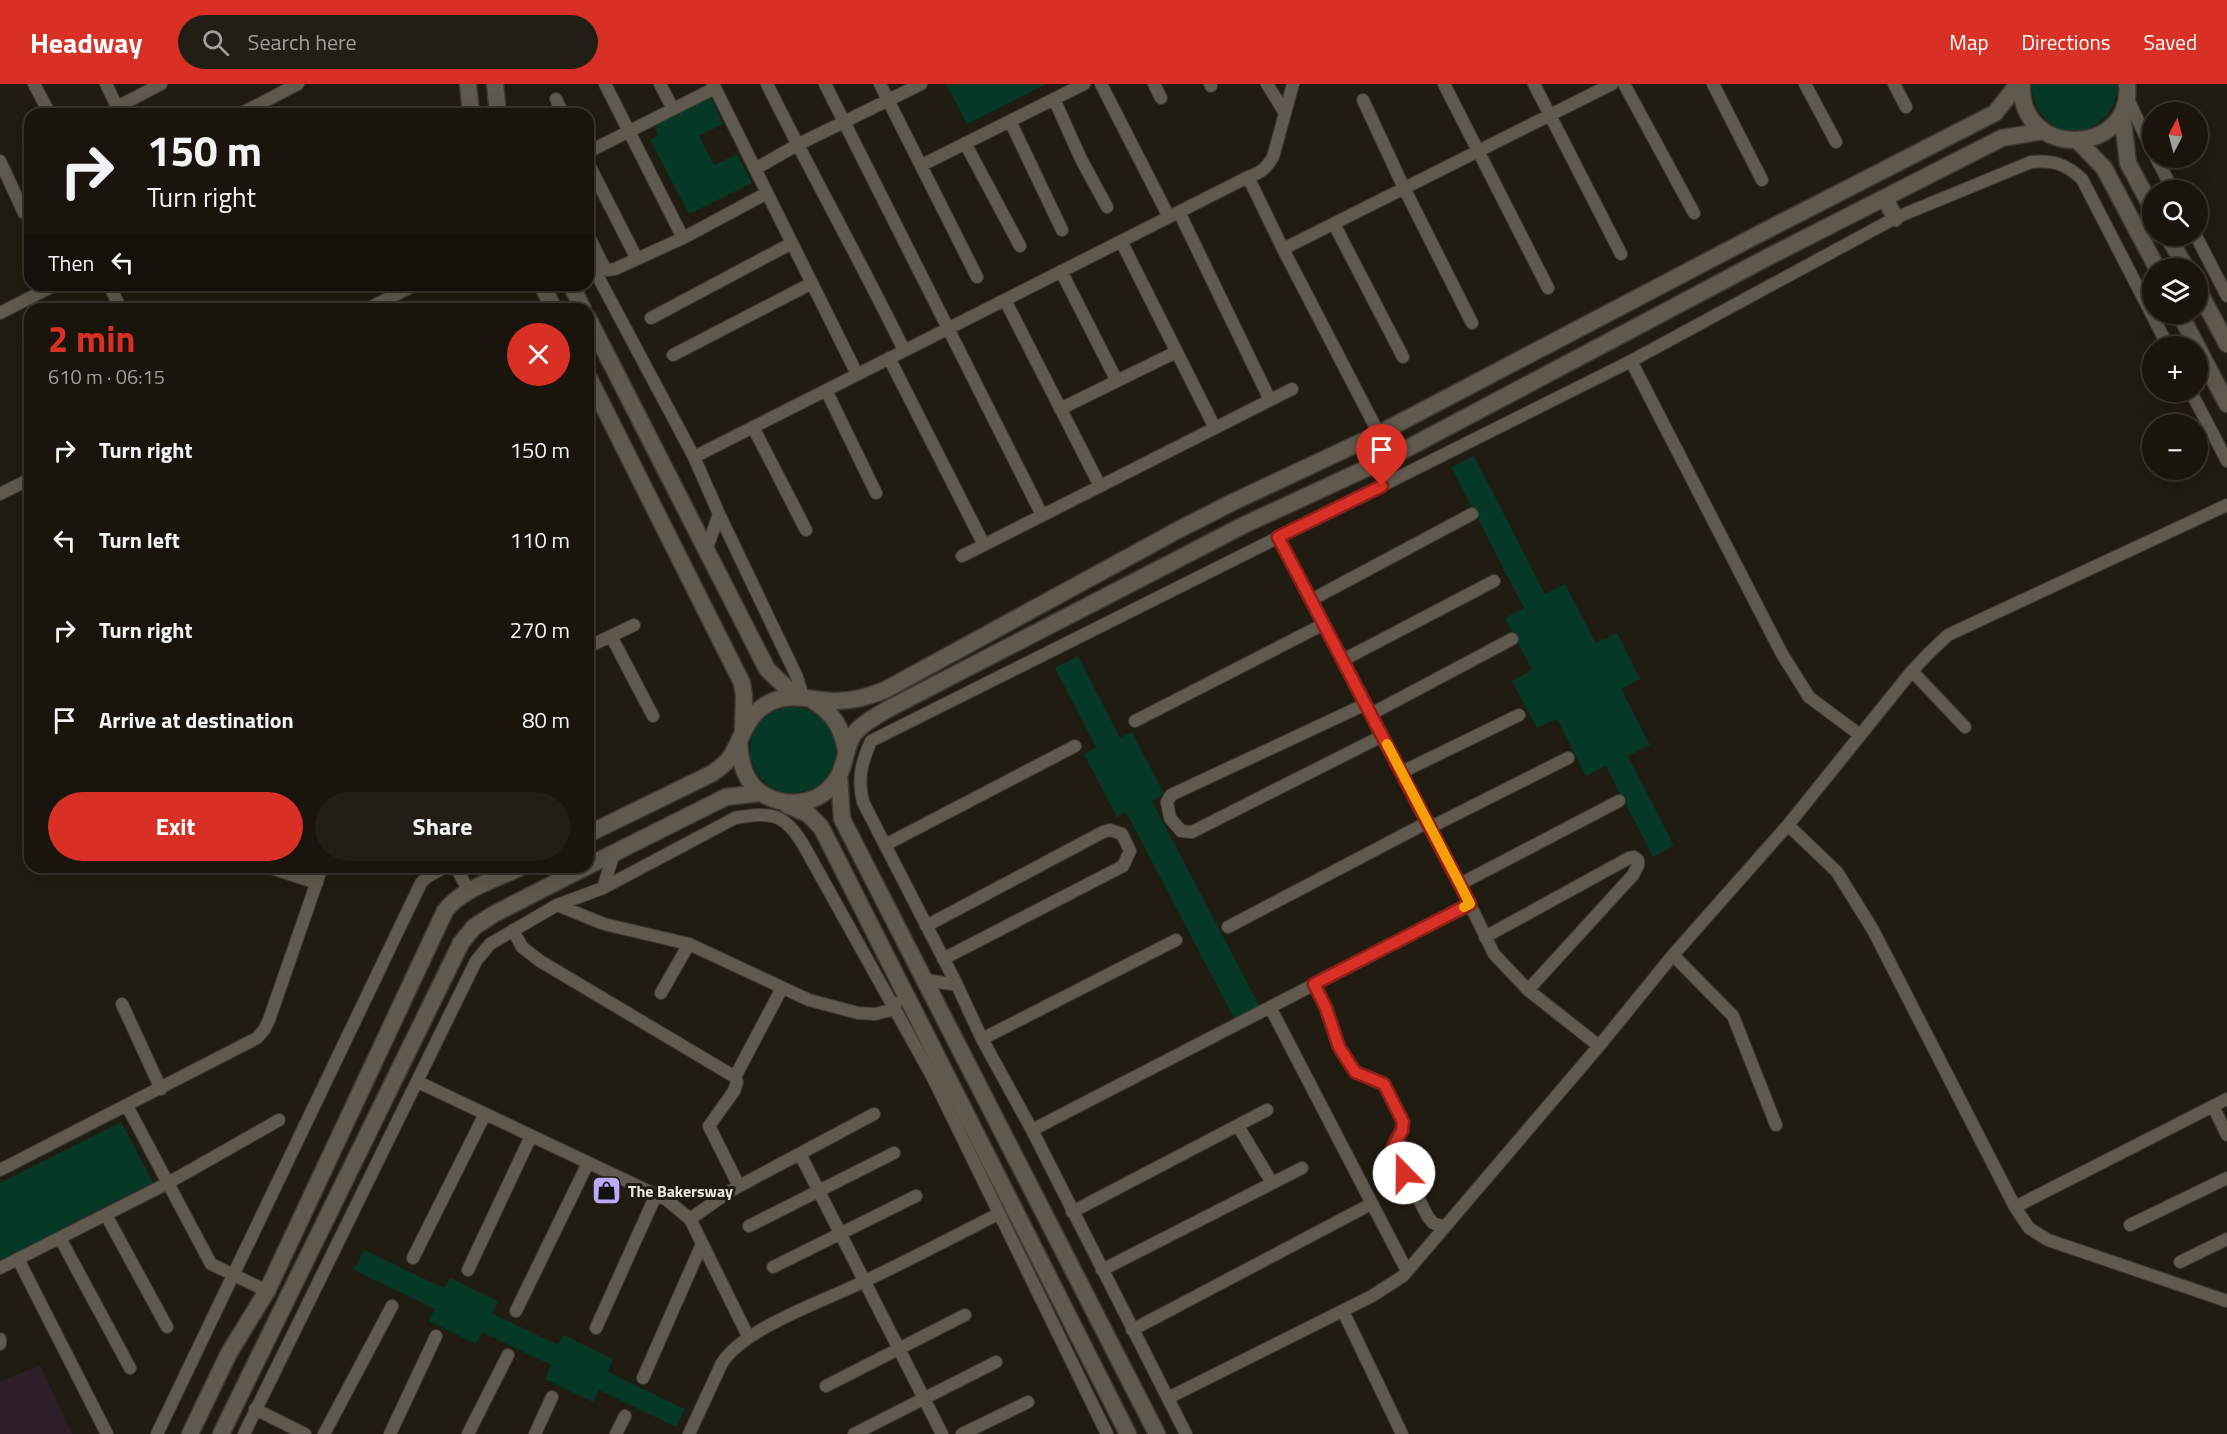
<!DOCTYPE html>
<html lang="en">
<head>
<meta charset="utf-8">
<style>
	:root { --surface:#19150d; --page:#221e16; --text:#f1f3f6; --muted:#9f9f9d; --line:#37342e; --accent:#d93025 }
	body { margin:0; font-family:"Titillium Web",sans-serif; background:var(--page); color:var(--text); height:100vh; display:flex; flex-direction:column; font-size:22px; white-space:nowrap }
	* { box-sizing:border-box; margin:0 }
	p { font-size:20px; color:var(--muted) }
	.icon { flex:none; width:33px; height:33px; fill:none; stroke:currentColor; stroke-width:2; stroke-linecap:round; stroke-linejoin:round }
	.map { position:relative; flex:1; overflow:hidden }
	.panel { position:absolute; left:24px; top:219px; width:570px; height:570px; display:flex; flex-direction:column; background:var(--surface); border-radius:18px; box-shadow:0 6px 24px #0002,0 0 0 2px var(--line) }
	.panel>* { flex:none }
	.top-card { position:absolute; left:24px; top:24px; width:570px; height:183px; border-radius:18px; box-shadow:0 6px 24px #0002,0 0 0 2px var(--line); background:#19150d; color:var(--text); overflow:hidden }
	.needle { width:39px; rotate:6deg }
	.fabs { position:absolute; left:2142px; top:18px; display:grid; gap:12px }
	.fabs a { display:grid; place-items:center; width:66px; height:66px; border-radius:50%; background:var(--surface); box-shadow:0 6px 24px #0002,0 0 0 2px var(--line); font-size:30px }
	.pin { position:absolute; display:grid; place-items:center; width:51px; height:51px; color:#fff; margin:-62px -26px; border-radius:50% 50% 50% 0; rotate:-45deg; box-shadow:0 0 6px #0007 }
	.pin .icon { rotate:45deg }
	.me { position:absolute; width:66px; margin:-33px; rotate:338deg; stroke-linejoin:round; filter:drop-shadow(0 0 4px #0008) }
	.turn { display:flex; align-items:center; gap:21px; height:126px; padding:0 24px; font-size:27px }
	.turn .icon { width:78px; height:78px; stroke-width:2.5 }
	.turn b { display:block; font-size:42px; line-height:51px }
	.then { display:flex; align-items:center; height:57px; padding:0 24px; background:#0003; gap:12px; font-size:22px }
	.round { display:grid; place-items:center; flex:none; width:63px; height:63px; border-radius:32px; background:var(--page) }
	.summary { display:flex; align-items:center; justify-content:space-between; height:102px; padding:0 24px }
	h1 { font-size:36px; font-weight:700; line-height:45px; color:var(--accent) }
	.primary-button { display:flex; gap:12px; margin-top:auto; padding:12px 24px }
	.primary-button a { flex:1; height:69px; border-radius:36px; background:var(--accent); color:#fff; font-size:24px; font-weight:700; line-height:69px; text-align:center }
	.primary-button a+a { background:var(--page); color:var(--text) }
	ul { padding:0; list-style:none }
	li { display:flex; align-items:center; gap:18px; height:90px; padding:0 24px }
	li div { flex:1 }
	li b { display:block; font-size:22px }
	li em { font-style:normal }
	header { display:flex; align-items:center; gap:36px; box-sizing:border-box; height:84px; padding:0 30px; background:var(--accent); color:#fff }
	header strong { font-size:28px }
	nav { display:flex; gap:33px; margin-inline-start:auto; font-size:21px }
	.search { width:420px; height:54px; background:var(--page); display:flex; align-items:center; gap:15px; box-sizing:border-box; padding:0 21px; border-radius:33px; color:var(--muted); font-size:22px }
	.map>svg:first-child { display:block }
	.education { fill:#2e1e28 }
	.green { fill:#053826 }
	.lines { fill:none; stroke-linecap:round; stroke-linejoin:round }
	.street-casing { stroke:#3c3832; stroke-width:14 }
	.secondary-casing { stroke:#3c3832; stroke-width:19 }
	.street { stroke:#60594d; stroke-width:12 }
	.secondary { stroke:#60594d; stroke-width:16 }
	.route-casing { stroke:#8d1f18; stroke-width:15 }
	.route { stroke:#d93025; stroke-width:10 }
	.slow { stroke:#f59e0b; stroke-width:10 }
	.labels { text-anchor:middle; stroke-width:6; stroke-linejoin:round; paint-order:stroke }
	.poi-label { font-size:16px; font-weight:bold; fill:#ebe7e0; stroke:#211c11; text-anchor:start }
</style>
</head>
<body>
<header>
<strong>Headway</strong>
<div class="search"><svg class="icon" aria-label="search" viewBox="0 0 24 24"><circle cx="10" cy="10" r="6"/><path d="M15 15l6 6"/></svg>Search here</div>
<nav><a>Map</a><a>Directions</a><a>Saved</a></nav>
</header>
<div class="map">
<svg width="2227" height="1350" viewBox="0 0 2227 1350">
	<rect width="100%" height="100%" fill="#211c11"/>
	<!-- education -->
	<path class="education" d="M40 1281 72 1350H0V1298Z"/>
	<!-- green -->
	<path class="green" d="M946 0H1046L967 40Z
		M2031 0H2119C2111 64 2035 61 2031 0Z
		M709 9 723 40 699 52 714 81 737 70 752 99 689 130 650 56 659 51 653 38Z
		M1474 372 1545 510 1565 500 1596 559 1617 549 1640 595 1621 605 1650 661 1628 672 1674 762 1653 773 1606 682 1586 692 1557 635 1537 644 1512 597 1532 586 1505 534 1524 524 1451 383Z
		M1078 572 1120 654 1132 648 1164 710 1152 717 1261 925 1236 938 1126 728 1117 733 1084 670 1096 663 1055 584Z
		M750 666a43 43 0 1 1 86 0a43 43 0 1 1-86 0Z
		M121 1038 154 1100 0 1176V1099Z
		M364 1166 444 1204 450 1194 498 1217 492 1229 558 1261 564 1251 613 1275 608 1288 685 1325 676 1343 599 1306 593 1318 545 1295 551 1281 482 1248 476 1260 429 1237 435 1225 354 1186Z"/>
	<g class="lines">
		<defs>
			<path id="street" d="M34 0 50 30
				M106 0 120 29
				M605 0 683 154
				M660 0 673 25
				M713 0 857 290
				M767 0C811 89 860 176 904 266
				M825 0 1042 431
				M880 0 977 193
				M1101 0 1169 133
				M1154 0 1161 14
				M1210 0 1211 2
				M1267 0 1285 29
				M1444 0 1548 204
				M1534 0 1621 170
				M1624 0 1694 129
				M1713 0 1762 96
				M1805 0 1836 58
				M1894 0 1906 23
				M2127 13 2152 66
				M556 15 563 30
				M1054 15 1081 75 1107 123
				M1363 16 1404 104 1472 239
				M117 23 161 0
				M240 30 298 0
				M1010 37 1062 146
				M965 59 1020 162
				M588 68 715 4
				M2156 74 2173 106
				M0 77 24 129
				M588 79 637 175
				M922 81 1084 0
				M755 85 797 61 921 0
				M1248 93 1283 165 1391 373
				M1179 128 1270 316
				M1334 140 1403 273
				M588 151 604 183 607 186 615 185 683 154 767 109
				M2196 152 2227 212
				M1121 157 1215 344
				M1283 165 1612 0
				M588 174 694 373 719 430 797 593 803 613
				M1061 187 1117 297
				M109 201 121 225
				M1005 216 1100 402
				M367 225 415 201
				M0 229 55 201
				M651 234 792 159
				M673 271 812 199
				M889 274 984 461
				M1631 277 1782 570 1809 613 1860 651
				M826 306 876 409
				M2191 308 2227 377
				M1060 325 1176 268
				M753 343 806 446
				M694 373 1248 93C1260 89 1266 85 1273 73L1293 0
				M0 410 30 395
				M1278 453 1460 800 1494 870 1528 906 1599 962
				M706 467 719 430
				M962 472 1292 305
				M1311 516 1472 430
				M611 552 653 632
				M588 563 634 541
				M1343 576 1494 497
				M1912 587 1965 643
				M1366 620 1171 711 1167 718 1170 734 1181 747 1192 748 1382 652
				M1371 630 1512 555
				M1135 637 1324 540
				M1402 688 1519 631
				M1788 741 1837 788 1873 846 2015 1123 2029 1144 2048 1156 2227 1217
				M1431 743 1568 674
				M885 761 1075 662
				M268 783 317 799
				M456 783 469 808
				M1460 800 1619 717
				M603 804 614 769
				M557 821 604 840 689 860 809 916 858 929 875 930 895 925 896 919
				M926 842 1103 748 1110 746 1122 750 1130 767 1123 782 943 875
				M1228 843 1428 738
				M513 846 522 863 540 877 735 993 737 998 734 1007 709 1042 739 1102
				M1485 853 1629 774 1634 773 1638 776V781L1633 791 1528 906
				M1673 871 1733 932 1776 1041
				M926 896 957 901
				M1314 900 1326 924 1339 963 1355 988 1384 1000 1402 1035 1403 1043 1394 1059V1068L1428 1133 1433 1139 1444 1143
				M661 909 689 860
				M122 920 161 1005
				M1270 923 1407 1187
				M982 955 1176 856
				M735 993 782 904
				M418 998 667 1116 690 1135 748 1252
				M127 1022 211 1180 267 1207
				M2213 1022 2227 1051
				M1238 1042 1272 1099
				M1032 1046 1470 820
				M800 1070 942 1350
				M0 1086 257 954 264 946 269 936 322 783
				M2015 1123 2227 1015
				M1072 1128 1267 1026
				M106 1131 167 1243
				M690 1135 730 1107 874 1030
				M2130 1141 2227 1094
				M749 1142 894 1069
				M60 1154 130 1284
				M413 1174 485 1030
				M18 1175 107 1350
				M2180 1178 2227 1155
				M773 1183 916 1112
				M0 1184 168 1099 279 1036
				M468 1186 531 1052
				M1102 1186 1302 1084
				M516 1227 588 1079
				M1343 1227 1402 1350
				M596 1244 656 1111
				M1132 1246 1371 1120
				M0 1255V1260
				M643 1294 702 1160
				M826 1302 965 1231
				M1168 1314 1372 1212 1403 1192 1599 962 1673 871 1788 741 1912 587 1929 569 1948 551 2227 421
				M255 1325 305 1350
				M157 1350 421 799 427 793 445 783
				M244 1350 476 877 490 860 557 821 603 804 735 734C771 728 784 728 804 762L932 992 1107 1350
				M324 1350 392 1222
				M390 1350 436 1252
				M468 1350 508 1271
				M535 1350 552 1313
				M616 1350 625 1332
				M689 1350 722 1279C745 1243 827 1216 867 1196 911 1175 955 1152 998 1130
				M854 1350 996 1278
				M962 1350 1028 1318
				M1186 1350 1032 1046 982 955 957 901 863 718C857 695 862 677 871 657L1631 277 1895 134 2031 78C2053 76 2066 80 2082 95L2168 262"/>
			<path id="secondary" d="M468 0 471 30
				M495 0 498 30
				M2022 0C2018 76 2134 73 2127 0
				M2122 29 2128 79 2152 124
				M2078 57 2104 84 2157 184
				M1885 114 1895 134
				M2168 152 2186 184
				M542 201 554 225
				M571 201 583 225
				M2198 206 2227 260
				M2180 230 2227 320
				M588 234 767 585 796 613
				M588 292 742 599 744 612 743 645
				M812 616C833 629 842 643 846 667
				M739 657C740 679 745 701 766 712 792 725 823 719 838 693 846 680 845 662 854 650 863 638 880 630 892 623L1244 441 1391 373 1770 172 2002 54 2044 47
				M839 691 842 735 1157 1350
				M787 721 808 730 821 743 1128 1350
				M588 750 711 690C717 686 724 681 729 675 742 657 744 635 764 622 786 606 811 617 836 617 854 617 868 613 885 606L1178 446 1233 418 1378 350 1759 150 1995 29 2018 0
				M588 782 726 713 761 709
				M190 1350 229 1269 267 1207 445 827C461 805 497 795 521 783
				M221 1350 461 859 474 843 494 830 586 783"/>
		</defs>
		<!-- street casing -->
		<use href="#street" class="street-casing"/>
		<!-- secondary casing -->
		<use href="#secondary" class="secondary-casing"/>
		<!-- street -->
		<use href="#street" class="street"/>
		<!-- secondary -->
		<use href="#secondary" class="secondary"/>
	</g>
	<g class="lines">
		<defs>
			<path id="route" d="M1382 402 1278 453 1470 820 1314 900 1326 924 1339 963 1355 988 1384 1000 1403 1038 1402 1047 1393 1063 1404 1089"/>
		</defs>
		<!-- route casing -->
		<use href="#route" class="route-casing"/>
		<!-- route -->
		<use href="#route" class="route"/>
		<!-- slow -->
		<path class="slow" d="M1387 660 1460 800 1470 820 1464 823"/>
	</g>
	<!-- icons -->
	<defs>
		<symbol id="shop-square" viewBox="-11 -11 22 22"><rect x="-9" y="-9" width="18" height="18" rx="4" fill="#b9abf7" stroke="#211c11"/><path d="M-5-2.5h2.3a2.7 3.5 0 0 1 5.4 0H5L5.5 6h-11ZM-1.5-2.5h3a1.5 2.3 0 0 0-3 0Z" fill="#111"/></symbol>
	</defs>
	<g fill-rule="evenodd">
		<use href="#shop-square" x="590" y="1090" width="33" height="33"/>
	</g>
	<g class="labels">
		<!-- poi labels -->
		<g class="poi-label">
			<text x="628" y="1113">The Bakersway</text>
		</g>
	</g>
</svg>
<div class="fabs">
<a><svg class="needle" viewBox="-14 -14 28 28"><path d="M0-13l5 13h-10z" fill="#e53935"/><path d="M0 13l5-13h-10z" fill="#9f9f9d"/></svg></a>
<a><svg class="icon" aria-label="search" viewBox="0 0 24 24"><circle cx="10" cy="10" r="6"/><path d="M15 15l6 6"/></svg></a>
<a><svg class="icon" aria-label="layers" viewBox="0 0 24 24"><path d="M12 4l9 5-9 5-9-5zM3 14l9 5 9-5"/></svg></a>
<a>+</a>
<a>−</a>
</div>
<div class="pin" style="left:1382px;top:402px;background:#d93025"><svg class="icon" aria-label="arrive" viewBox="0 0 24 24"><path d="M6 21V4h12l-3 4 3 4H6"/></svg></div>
<svg class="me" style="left:1404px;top:1089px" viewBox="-20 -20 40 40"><circle r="19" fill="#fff"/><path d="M0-13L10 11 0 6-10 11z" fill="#d93025"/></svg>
<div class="top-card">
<div class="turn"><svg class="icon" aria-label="right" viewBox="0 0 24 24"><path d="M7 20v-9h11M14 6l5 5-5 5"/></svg><div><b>150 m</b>Turn right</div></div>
<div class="then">Then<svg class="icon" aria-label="left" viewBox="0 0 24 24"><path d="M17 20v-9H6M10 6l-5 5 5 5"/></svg></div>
</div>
<section class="panel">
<div class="summary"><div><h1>2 min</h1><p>610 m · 06:15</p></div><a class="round" style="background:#d93025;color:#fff"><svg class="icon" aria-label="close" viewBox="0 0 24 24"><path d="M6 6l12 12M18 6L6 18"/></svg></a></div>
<ul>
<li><svg class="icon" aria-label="right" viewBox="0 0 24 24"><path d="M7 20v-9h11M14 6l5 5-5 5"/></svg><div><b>Turn right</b></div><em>150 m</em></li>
<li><svg class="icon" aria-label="left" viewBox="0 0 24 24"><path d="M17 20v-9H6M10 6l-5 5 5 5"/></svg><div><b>Turn left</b></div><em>110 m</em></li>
<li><svg class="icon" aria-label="right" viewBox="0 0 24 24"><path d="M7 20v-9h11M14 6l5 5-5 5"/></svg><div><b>Turn right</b></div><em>270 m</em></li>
<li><svg class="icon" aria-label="arrive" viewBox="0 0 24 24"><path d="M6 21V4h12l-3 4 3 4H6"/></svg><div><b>Arrive at destination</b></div><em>80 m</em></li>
</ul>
<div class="primary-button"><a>Exit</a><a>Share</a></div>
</section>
</div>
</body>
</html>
